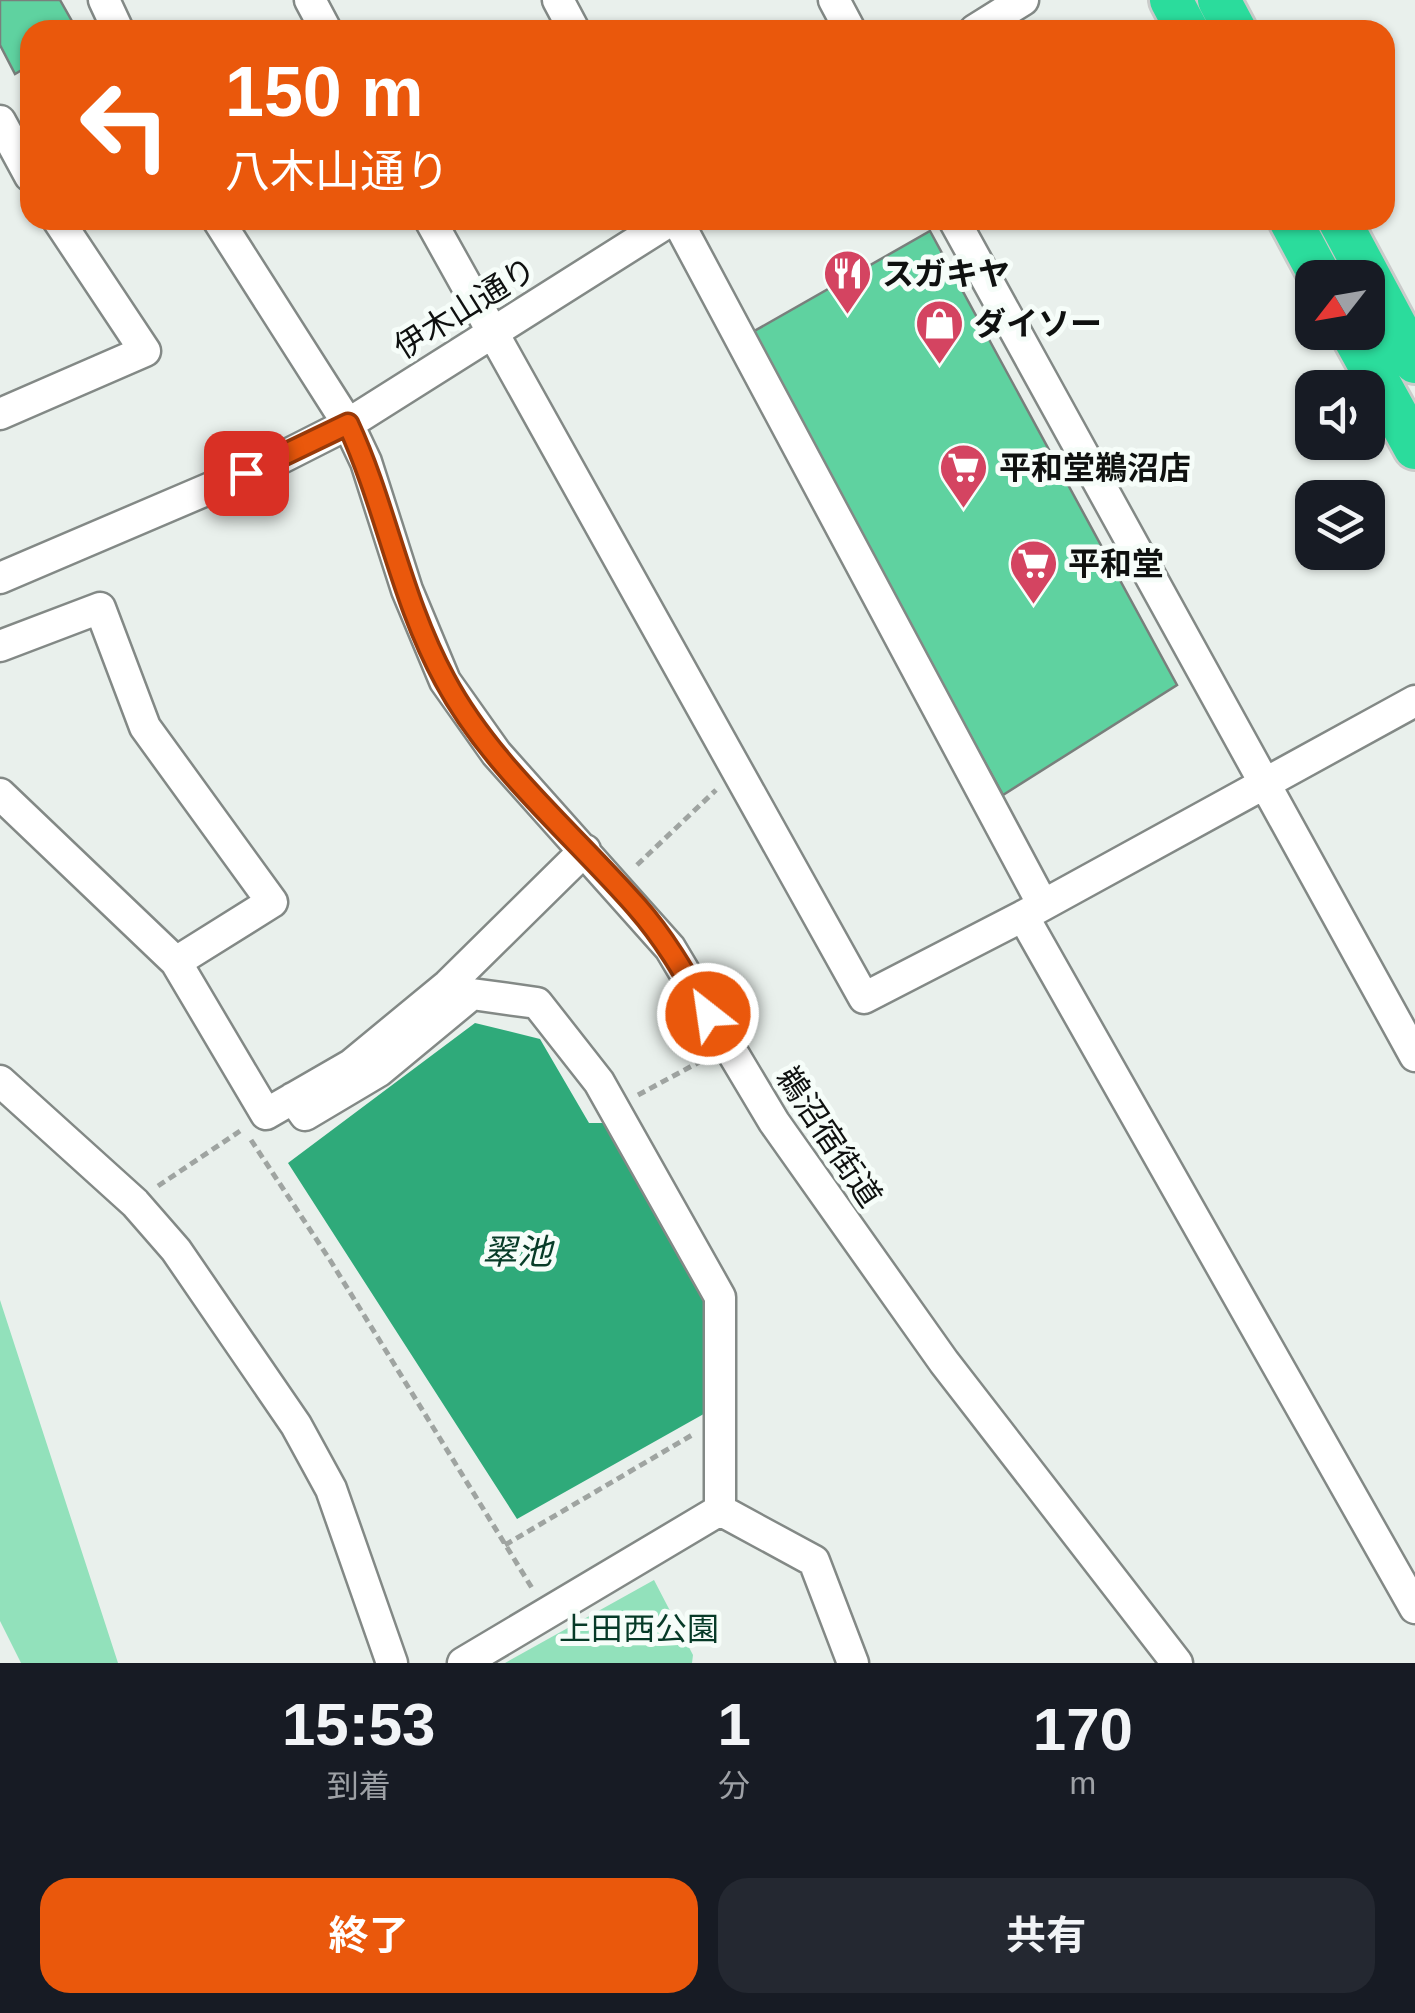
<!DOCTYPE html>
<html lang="ja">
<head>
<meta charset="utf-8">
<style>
	:root { --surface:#171b24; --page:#242831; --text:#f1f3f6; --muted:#9ea1a6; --accent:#ea580c }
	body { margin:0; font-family:Arial,"Noto Sans JP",sans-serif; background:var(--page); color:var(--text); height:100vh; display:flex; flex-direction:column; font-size:38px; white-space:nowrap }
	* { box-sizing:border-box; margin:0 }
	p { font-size:32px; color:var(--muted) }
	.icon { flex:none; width:55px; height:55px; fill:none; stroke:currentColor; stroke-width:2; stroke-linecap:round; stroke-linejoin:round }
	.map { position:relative; height:1663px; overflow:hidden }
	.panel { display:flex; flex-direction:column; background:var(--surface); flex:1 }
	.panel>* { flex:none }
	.banner { position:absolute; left:20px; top:20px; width:1375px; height:210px; border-radius:30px; box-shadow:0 2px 8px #0004; background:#ea580c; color:#fff; overflow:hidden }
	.needle { width:65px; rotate:239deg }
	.controls { position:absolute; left:1295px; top:260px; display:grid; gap:20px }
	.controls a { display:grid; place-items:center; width:90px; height:90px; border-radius:20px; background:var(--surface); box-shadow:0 2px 8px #0004; font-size:50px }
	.pin { position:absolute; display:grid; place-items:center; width:85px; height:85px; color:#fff; margin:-42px; border-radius:20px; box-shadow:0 5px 15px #0006 }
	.me { position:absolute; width:110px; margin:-55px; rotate:330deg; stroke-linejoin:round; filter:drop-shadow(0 0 8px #0008) }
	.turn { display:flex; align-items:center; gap:35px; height:210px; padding:0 40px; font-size:45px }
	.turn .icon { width:130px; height:130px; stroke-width:2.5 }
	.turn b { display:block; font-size:70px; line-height:85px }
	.eta { display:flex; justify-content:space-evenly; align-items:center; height:170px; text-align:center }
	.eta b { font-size:60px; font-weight:700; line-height:70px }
	.action { display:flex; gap:20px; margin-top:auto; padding:20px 40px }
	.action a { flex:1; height:115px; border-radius:30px; background:var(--accent); color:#fff; font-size:40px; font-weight:700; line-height:115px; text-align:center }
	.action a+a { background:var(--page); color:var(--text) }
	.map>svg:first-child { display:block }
	.green { fill:#92e1bb }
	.water { fill:#2faa7a }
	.building { fill:#5fd2a0; stroke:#797f7c; stroke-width:2.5 }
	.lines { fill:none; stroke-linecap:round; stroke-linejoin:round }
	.minor-casing { stroke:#838986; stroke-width:35 }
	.highway-casing { stroke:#cacbca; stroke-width:48 }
	.path { stroke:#9fa4a1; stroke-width:5; stroke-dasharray:8 5; stroke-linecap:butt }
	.minor { stroke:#fff; stroke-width:30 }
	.highway { stroke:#2bdc9c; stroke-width:42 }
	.route-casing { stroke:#983908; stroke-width:25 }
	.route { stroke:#ea580c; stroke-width:18 }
	.labels { text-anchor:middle; stroke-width:10; stroke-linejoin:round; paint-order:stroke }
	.poi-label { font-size:32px; font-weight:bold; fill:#0f1110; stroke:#f6fdf9; text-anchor:start }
	.street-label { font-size:32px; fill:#0f1110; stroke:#f6fdf9 }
	.park-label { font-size:32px; fill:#063a27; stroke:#f6fdf9 }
	.water-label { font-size:35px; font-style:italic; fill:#083c28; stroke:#f6fdf9 }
</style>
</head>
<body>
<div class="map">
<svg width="1415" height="1663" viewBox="0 0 1415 1663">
	<rect width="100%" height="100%" fill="#e9f0ec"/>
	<!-- green -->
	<path class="green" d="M0 1300 118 1663H21L0 1621Z
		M654 1580 693 1655 692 1663H505Z"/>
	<!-- water -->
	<path class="water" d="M475 1023 540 1039 589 1123H607L712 1304 709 1411 517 1519 288 1163Z"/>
	<!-- building -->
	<path class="building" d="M0 0H60L77 30H30V65L15 74 0 45Z
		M930 231 1177 685 1003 795 749 334Z"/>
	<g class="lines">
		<defs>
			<path id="minor" d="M104 0 118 30
				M310 0 326 30
				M558 0 574 30
				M834 0 850 30
				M975 30 1023 0
				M0 121 30 176
				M218 220 348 424 366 462 407 590 445 681 496 753 670 948 774 1122 944 1362 1177 1663
				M430 220 864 998 1023 916 1415 701
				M677 220 1043 905
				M954 220 1415 1056
				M0 414 145 351 58 220
				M0 578 281 458 348 424 671 220
				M0 646 100 608 145 727 272 902 176 962
				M0 794 176 962 266 1114 351 1065 448 985 585 850
				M1023 916 1415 1608
				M0 1081 135 1203 176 1250 296 1425 331 1489 392 1663
				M293 1098 305 1115 379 1071 472 994 537 1003 599 1082 720 1297V1510L814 1561 853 1663
				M463 1663 720 1510"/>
			<path id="highway" d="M1171 0 1187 30
				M1219 0 1235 30
				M1290 220 1321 278
				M1339 220 1415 362
				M1351 332 1415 448"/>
		</defs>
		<!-- minor casing -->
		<use href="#minor" class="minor-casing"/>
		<!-- highway casing -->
		<use href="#highway" class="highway-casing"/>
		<!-- path -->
		<path class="path" d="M637 865 716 790
			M638 1095 703 1060
			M251 1140 330 1260 532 1588
			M158 1186 240 1131
			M505 1545 692 1435"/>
		<!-- minor -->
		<use href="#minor" class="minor"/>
		<!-- highway -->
		<use href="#highway" class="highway"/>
	</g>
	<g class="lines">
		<defs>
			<path id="route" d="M246 473 348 424C386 506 401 600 445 680 491 766 573 834 637 907 666 940 686 976 708 1014"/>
		</defs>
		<!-- route casing -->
		<use href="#route" class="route-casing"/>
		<!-- route -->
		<use href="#route" class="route"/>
	</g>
	<!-- icons -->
	<defs>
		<symbol id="restaurant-pin" viewBox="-11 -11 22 30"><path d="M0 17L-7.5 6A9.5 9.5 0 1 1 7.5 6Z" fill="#d44461" stroke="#f6fdf9"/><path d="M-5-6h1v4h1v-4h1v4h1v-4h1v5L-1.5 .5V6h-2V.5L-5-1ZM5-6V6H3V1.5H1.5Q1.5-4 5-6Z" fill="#fff"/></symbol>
		<symbol id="shop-pin" viewBox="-11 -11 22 30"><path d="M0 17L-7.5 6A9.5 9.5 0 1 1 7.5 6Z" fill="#d44461" stroke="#f6fdf9"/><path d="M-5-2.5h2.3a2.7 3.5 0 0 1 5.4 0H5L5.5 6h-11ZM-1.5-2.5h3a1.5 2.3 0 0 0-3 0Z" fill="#fff"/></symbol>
		<symbol id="supermarket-pin" viewBox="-11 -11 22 30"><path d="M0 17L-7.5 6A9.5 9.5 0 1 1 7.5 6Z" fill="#d44461" stroke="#f6fdf9"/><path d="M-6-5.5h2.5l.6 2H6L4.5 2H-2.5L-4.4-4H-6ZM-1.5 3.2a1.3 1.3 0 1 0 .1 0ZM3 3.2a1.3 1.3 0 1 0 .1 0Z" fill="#fff"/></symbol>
	</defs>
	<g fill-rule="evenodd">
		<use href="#restaurant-pin" x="820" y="246" width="55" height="75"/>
		<use href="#shop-pin" x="912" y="296" width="55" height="75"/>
		<use href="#supermarket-pin" x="936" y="440" width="55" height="75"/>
		<use href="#supermarket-pin" x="1006" y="536" width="55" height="75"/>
	</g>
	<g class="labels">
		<!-- poi labels -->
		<g class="poi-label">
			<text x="882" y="285">スガキヤ</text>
			<text x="974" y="335">ダイソー</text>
			<text x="999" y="479">平和堂鵜沼店</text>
			<text x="1068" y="575">平和堂</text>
		</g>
		<!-- street labels -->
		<g class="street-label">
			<text transform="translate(465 308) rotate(-32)" y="11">伊木山通り</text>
			<text transform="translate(829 1137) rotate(56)" y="11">鵜沼宿街道</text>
		</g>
		<!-- park labels -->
		<g class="park-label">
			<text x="639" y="1640">上田西公園</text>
		</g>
		<!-- water labels -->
		<g class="water-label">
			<text x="517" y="1264">翠池</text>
		</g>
	</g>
</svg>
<div class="controls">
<a><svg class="needle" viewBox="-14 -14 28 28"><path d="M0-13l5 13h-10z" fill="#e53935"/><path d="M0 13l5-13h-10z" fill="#9ea1a6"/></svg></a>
<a><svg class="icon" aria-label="sound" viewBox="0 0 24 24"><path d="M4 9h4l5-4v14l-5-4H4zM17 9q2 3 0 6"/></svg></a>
<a><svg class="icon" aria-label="layers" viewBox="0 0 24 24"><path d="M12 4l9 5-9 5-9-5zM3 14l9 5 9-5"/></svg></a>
</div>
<div class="pin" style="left:246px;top:473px;background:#d93025"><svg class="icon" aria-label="arrive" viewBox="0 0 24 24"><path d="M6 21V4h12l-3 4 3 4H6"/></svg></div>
<svg class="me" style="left:708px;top:1014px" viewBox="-20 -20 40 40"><circle r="17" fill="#ea580c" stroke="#fff" stroke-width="3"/><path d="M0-11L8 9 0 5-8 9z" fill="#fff"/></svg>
<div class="banner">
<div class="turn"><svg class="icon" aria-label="left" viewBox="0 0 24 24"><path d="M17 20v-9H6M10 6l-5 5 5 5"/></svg><div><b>150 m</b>八木山通り</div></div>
</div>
</div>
<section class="panel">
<div class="eta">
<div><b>15:53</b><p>到着</p></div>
<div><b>1</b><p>分</p></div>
<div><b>170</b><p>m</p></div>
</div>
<div class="action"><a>終了</a><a>共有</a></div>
</section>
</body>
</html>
